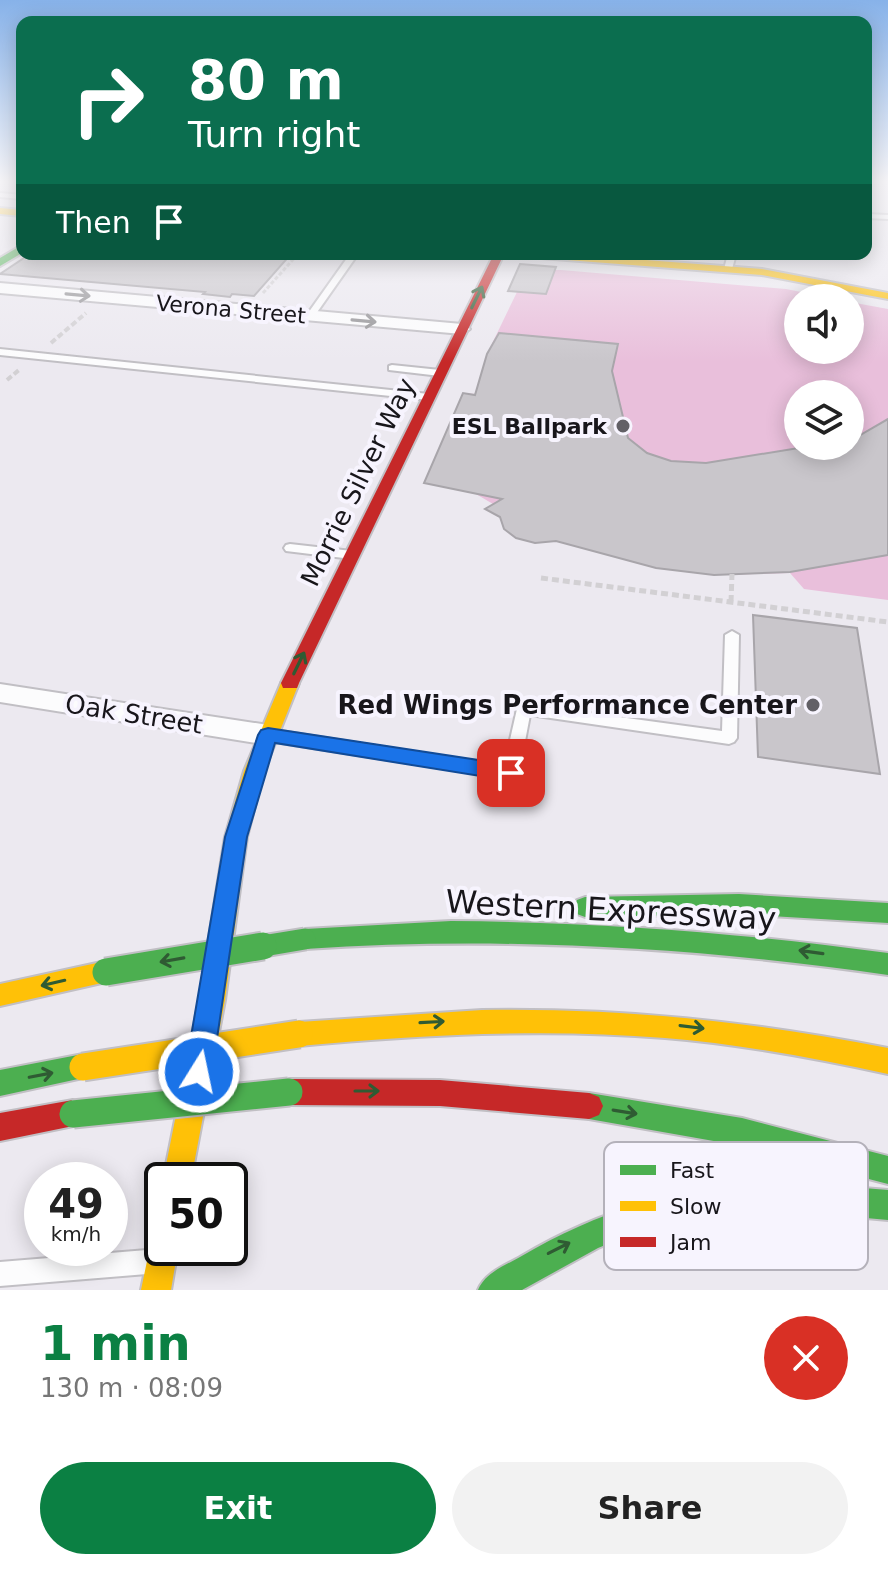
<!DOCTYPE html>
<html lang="en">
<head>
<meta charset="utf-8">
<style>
	:root { --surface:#fff; --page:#f2f2f2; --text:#222; --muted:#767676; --accent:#0b8043 }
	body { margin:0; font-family:"DejaVu Sans",sans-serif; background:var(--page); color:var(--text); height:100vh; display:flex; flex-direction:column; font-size:30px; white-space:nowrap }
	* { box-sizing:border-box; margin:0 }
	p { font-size:26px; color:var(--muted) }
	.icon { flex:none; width:44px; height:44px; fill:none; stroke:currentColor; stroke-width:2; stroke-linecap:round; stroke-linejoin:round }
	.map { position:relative; height:1290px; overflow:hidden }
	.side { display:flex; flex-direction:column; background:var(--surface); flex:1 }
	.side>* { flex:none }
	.guide { position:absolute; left:16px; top:16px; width:856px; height:244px; border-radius:16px; box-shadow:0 4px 20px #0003; background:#0b6e4f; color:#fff; overflow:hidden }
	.controls { position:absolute; left:784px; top:284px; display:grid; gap:16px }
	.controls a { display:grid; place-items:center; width:80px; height:80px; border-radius:50%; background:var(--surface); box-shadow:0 4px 20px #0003; font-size:40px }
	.speed { position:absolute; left:24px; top:1162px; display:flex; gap:16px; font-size:40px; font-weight:700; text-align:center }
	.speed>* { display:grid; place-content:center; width:104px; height:104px; border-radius:50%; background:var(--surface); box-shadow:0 4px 20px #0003; line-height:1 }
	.speed small { font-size:20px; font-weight:400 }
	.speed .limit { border:4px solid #111; border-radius:12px; background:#fff; color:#111 }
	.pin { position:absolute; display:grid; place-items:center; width:68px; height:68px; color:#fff; margin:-34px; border-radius:16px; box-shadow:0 4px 12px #0006 }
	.me { position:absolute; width:88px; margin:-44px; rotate:10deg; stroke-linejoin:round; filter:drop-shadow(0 0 6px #0008) }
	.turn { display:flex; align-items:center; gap:28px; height:168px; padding:0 40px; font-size:36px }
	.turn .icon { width:104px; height:104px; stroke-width:2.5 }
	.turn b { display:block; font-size:56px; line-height:68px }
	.then { display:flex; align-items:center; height:76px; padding:0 40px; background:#0003; gap:16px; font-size:30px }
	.round { display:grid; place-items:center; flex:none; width:84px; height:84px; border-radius:42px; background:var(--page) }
	.headline { display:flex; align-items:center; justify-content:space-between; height:136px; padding:0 40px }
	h1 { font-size:48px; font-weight:700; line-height:60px; color:var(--accent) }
	.action { display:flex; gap:16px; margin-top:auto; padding:16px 40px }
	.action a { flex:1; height:92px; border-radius:48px; background:var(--accent); color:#fff; font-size:32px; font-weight:700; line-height:92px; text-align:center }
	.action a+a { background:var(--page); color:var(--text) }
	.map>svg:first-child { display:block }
	.green { fill:#e9bfdb; fill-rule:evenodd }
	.building { fill:#c9c6cb; stroke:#a8a5aa; stroke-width:2 }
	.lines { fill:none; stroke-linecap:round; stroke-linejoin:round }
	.lane-casing { stroke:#c1bfc4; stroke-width:4 }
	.street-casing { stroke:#c1bfc4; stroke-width:4 }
	.fast-casing { stroke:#c1bfc4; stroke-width:4 }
	.slow-casing { stroke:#c1bfc4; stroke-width:4 }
	.jam-casing { stroke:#c1bfc4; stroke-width:4 }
	.path-far2 { stroke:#d2d0d3; stroke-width:3; stroke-dasharray:4 2; stroke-linecap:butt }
	.path-far1 { stroke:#d2d0d3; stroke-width:4; stroke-dasharray:6 3; stroke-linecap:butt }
	.path { stroke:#d2d0d3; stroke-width:5; stroke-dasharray:7 4; stroke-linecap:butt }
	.lane { fill:#fcfcfd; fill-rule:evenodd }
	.street { fill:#fcfcfd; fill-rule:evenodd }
	.fast { fill:#4caf50; fill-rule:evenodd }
	.slow { fill:#ffc107; fill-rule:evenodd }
	.jam { fill:#c62828; fill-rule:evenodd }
	.fast-bridge-far1-casing { stroke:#c1bfc4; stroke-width:25; stroke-linecap:butt }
	.fast-bridge-casing { stroke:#c1bfc4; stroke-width:31; stroke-linecap:butt }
	.slow-bridge-casing { stroke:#c1bfc4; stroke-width:31; stroke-linecap:butt }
	.fast-bridge-far1 { stroke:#4caf50; stroke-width:21 }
	.fast-bridge { stroke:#4caf50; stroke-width:27 }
	.slow-bridge { stroke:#ffc107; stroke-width:27 }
	.oneway { stroke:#959497 }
	.oneway2 { stroke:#2f5b33 }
	.route { fill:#1a73e8; stroke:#114b97; stroke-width:2 }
	.poi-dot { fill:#626066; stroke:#f7f4fe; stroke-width:3 }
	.labels { text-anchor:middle; stroke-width:8; stroke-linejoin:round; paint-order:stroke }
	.far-street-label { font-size:22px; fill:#18161b; stroke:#f7f4fe }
	.far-poi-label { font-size:22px; font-weight:bold; fill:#18161b; stroke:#f7f4fe; text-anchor:end }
	.street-label { font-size:26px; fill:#18161b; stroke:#f7f4fe }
	.poi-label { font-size:26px; font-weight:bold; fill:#18161b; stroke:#f7f4fe; text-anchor:end }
	.near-street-label { font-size:32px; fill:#18161b; stroke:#f7f4fe }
	.key { fill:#f7f4fe; stroke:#b4b1ba; stroke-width:2 }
	.key-label { font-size:22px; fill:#18161b }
</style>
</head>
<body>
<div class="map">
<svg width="888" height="1290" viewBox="0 0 888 1290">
	<rect width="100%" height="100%" fill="#ece9f0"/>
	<!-- green -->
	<path class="green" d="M520 264 556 267 555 270H561L786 289 831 298H798V350H850V302L888 309V600L804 589 790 573 714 575 655 568 556 541H525L504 529V520L485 509 493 504 476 494 424 483 463 393 475 394 487 354 517 292 508 291ZM798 394H850V446H798Z"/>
	<!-- building -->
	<path class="building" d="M30 254H291L254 296 232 294 230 297 203 294 205 292 0 274Z
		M520 264 556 267 546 294 508 291Z
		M499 333 618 344 612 371 628 438 647 453 671 461 706 463 811 446H850V441L888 419V555L790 572 714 575 656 568 556 541 535 543 516 538 504 529 500 517 485 509 502 499 424 483 463 393 475 395 487 354Z
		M753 615 857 628 880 774 758 757Z"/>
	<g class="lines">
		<defs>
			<path id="lane" d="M0 193 22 195V199L0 197Z
				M866 214 888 215V219L866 218Z
				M350 254H358L313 318H307L306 316Z
				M728 254H736L732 269 728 271 724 269Z
				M0 349 429 394 434 397 429 400 0 355Z
				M392 365 440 370 445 373 440 376 389 370V366Z
				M290 544 352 551 358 555 352 559 286 551 284 548 286 545Z
				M732 631 739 635 737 738 734 742 729 744 530 715 519 773 517 777 511 779 268 741 263 739 260 735 263 731 268 729 504 766 517 709 519 705 524 704 722 731 725 635Z
				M147 1250 155 1254 159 1262 155 1270 147 1274 0 1286V1262Z"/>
			<path id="street" d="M0 283 462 324 470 329 462 334 0 293Z
				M0 684 268 725 278 728 282 735 278 742 268 745 0 702Z"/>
			<path id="fast" d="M22 245V253L0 266V258Z
				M739 894 888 903V923L739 914 585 917 577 914 573 907 577 900 585 897Z
				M451 921C598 922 743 933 888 953V975C693 947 501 936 305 949L297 946 293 939 297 932 305 929Z
				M83 1054 92 1058 96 1067 92 1076 0 1096V1070Z
				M589 1093 742 1118 888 1156V1184L742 1146 589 1119 579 1115 575 1106 579 1097Z
				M778 1181 888 1190V1220L778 1210 729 1213 682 1220 635 1233 598 1248 522 1290H478C485 1273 504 1266 520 1257 602 1208 684 1186 778 1181Z"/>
			<path id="slow" d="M0 208 22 210V216L0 214Z
				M523 254H568L762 269 888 293V299L762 275 528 257Z
				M290 677 299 683 264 771 247 837 225 1000 191 1180H163L199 1000 225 837 244 771 281 683Z
				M106 961 115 964 118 972 115 980 0 1006V984Z
				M482 1010C623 1008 749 1021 888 1048V1074C814 1058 740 1044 665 1038 543 1028 421 1035 299 1046L290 1043 286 1034 290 1025 299 1022Z
				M162 1233V1248H178L171 1290H141L152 1237Z"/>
			<path id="jam" d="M494 254H504L299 683 297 688H283L281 683Z
				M289 1079 440 1080 589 1093 599 1097 603 1106 599 1115 589 1119 440 1106 289 1105 280 1101 276 1092 280 1083Z
				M73 1100 83 1104 87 1114 83 1124 0 1141V1113Z"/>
		</defs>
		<!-- lane casing -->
		<use href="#lane" class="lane-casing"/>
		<!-- street casing -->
		<use href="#street" class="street-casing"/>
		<!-- fast casing -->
		<use href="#fast" class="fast-casing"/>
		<!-- slow casing -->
		<use href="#slow" class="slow-casing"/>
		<!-- jam casing -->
		<use href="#jam" class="jam-casing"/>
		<!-- path-far2 -->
		<path class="path-far2" d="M263 293 298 254"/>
		<!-- path-far1 -->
		<path class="path-far1" d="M51 343 86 313
			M7 380 19 370"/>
		<!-- path -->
		<path class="path" d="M541 578 888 622
			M731 602 732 574"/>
		<!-- lane -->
		<use href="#lane" class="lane"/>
		<!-- street -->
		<use href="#street" class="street"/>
		<!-- fast -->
		<use href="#fast" class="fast"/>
		<!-- slow -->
		<use href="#slow" class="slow"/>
		<!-- jam -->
		<use href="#jam" class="jam"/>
		<defs>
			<path id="fast-bridge-far1" d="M251 948 305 939"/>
			<path id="fast-bridge" d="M106 972 263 946
				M73 1114 289 1092"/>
			<path id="slow-bridge" d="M83 1067 299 1034"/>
		</defs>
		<!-- fast-bridge-far1 casing -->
		<use href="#fast-bridge-far1" class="fast-bridge-far1-casing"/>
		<!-- fast-bridge casing -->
		<use href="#fast-bridge" class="fast-bridge-casing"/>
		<!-- slow-bridge casing -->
		<use href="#slow-bridge" class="slow-bridge-casing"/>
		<!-- fast-bridge-far1 -->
		<use href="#fast-bridge-far1" class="fast-bridge-far1"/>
		<!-- fast-bridge -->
		<use href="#fast-bridge" class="fast-bridge"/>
		<!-- slow-bridge -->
		<use href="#slow-bridge" class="slow-bridge"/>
	</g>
	<!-- one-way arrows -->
	<defs><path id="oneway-shaft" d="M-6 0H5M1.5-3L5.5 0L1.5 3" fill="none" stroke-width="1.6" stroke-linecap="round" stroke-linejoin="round" transform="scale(2)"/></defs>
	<g class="oneway">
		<use href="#oneway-shaft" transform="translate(78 295) rotate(5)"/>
		<use href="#oneway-shaft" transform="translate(364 321) rotate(5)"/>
	</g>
	<g class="oneway2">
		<use href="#oneway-shaft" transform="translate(477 297) rotate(-64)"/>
		<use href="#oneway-shaft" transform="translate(299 663) rotate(-64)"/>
		<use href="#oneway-shaft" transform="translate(811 952) rotate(-172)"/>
		<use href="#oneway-shaft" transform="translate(172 960) rotate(170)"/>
		<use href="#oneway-shaft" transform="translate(53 983) rotate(167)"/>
		<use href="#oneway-shaft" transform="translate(432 1022) rotate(-3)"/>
		<use href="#oneway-shaft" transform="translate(692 1027) rotate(7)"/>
		<use href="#oneway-shaft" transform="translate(41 1075) rotate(-11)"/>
		<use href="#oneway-shaft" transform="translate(367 1091)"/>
		<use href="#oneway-shaft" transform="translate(625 1112) rotate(9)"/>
		<use href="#oneway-shaft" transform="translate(559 1248) rotate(-27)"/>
	</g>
	<!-- sky -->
	<linearGradient id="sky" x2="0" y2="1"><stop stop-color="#87b2e9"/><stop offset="0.5" stop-color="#f6f5f8"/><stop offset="1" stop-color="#f6f5f8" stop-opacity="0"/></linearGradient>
	<rect width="888" height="362" fill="url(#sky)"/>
	<!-- route -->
	<path class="route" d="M268 728 511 765 518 767 521 773 518 778 511 781 275 743 247 837 212 1072 208 1081 199 1085 189 1081 185 1072 225 837 258 735 261 730Z"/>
	<!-- markers -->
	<g class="poi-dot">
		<circle cx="623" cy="426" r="8"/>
		<circle cx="813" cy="705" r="8"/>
	</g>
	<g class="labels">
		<!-- far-street labels -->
		<g class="far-street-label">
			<text transform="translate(231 309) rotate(5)" y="8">Verona Street</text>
		</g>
		<!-- far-poi labels -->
		<g class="far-poi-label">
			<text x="607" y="434">ESL Ballpark</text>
		</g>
		<!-- street labels -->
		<g class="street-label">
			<text transform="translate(358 482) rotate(-64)" y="9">Morrie Silver Way</text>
			<text transform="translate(134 714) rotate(9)" y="9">Oak Street</text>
		</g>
		<!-- poi labels -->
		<g class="poi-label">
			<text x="797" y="714">Red Wings Performance Center</text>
		</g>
		<!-- near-street labels -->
		<g class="near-street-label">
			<text transform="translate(611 910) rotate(3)" y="11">Western Expressway</text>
		</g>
	</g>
	<!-- legend -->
	<rect x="604" y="1142" width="264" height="128" rx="12" class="key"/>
	<rect x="620" y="1165" width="36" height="10" fill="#4caf50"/>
	<rect x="620" y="1201" width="36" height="10" fill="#ffc107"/>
	<rect x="620" y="1237" width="36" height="10" fill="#c62828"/>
	<g class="key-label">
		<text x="670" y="1178">Fast</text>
		<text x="670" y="1214">Slow</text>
		<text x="670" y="1250">Jam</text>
	</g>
</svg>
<div class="controls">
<a><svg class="icon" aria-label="sound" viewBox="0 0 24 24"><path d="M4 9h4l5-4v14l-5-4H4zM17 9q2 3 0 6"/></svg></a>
<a><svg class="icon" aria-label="layers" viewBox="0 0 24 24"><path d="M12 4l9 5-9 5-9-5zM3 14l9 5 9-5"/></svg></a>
</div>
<div class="speed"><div>49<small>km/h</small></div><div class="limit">50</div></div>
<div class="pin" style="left:511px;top:773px;background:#d93025"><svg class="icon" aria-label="arrive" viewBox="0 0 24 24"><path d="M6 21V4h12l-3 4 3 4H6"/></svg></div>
<svg class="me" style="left:199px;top:1072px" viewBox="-20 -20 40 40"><circle r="17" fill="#1a73e8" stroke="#fff" stroke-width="3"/><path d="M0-11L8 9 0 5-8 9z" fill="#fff"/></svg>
<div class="guide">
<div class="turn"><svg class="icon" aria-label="right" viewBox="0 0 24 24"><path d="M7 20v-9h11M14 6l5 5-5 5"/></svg><div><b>80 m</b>Turn right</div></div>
<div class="then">Then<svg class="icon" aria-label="arrive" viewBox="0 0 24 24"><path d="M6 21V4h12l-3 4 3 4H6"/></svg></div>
</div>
</div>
<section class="side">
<div class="headline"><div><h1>1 min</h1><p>130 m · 08:09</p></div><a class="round" style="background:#d93025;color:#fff"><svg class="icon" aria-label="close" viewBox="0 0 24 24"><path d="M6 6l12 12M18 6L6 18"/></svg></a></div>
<div class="action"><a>Exit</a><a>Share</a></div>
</section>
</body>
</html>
